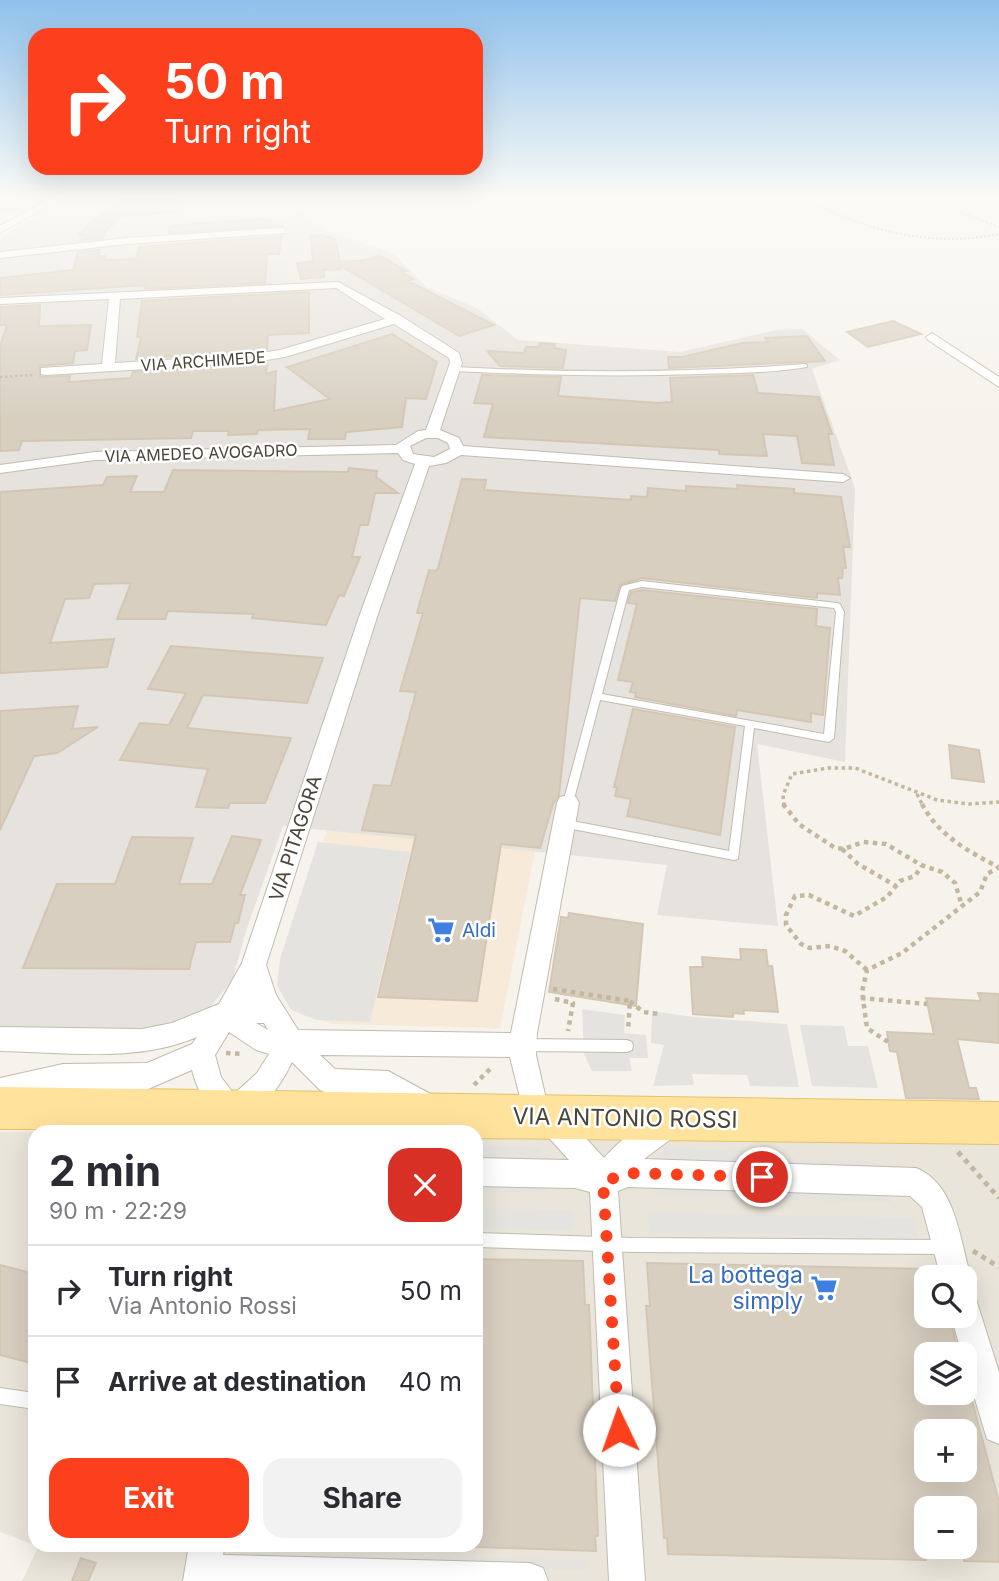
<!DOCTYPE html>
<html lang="en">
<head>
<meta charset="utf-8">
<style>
	:root { --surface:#fff; --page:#f2f2f3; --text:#2b2b33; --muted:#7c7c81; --line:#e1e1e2; --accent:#fc3f1d }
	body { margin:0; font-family:Inter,sans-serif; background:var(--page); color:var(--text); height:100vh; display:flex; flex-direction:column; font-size:26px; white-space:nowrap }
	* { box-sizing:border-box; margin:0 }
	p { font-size:23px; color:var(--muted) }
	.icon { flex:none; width:38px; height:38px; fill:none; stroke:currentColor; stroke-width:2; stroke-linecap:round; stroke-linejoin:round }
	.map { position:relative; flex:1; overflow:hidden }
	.details { position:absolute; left:28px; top:1125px; width:455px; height:427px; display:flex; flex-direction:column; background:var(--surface); border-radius:21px; box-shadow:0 7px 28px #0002 }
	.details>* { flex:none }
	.top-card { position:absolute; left:28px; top:28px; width:455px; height:147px; border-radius:21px; box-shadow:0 7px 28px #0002; background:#fc3f1d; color:#fff; overflow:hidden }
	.buttons { position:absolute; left:914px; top:1265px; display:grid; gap:14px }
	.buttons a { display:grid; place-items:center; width:63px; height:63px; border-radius:14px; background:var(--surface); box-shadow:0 7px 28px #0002; font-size:35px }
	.pin { position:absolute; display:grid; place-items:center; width:60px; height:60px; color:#fff; margin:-30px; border:4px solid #fff; border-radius:50%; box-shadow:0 2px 7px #0007 }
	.me { position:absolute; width:77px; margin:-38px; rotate:357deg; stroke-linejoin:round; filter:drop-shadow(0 0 5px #0008) }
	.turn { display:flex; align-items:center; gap:24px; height:147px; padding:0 21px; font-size:32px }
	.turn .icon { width:91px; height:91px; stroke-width:2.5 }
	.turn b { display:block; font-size:49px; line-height:60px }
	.round { display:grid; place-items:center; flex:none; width:74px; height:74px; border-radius:21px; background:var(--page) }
	.overview { display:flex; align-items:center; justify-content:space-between; height:119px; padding:0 21px }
	h1 { font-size:42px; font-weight:700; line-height:52px }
	.primary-button { display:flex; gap:14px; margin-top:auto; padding:14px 21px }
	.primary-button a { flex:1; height:80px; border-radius:21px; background:var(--accent); color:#fff; font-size:28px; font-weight:700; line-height:80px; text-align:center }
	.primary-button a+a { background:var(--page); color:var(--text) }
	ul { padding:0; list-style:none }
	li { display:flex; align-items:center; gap:21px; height:91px; padding:0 21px; border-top:2px solid var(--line) }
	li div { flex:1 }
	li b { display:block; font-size:26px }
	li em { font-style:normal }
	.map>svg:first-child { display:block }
	.residential { fill:#eae5da; fill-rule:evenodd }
	.commercial { fill:#f7ead8 }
	.industrial { fill:#e6e2dd }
	.parking { fill:#e5e3e0 }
	.building { fill:#d8cfc1; stroke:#d3c7b4; stroke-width:2; fill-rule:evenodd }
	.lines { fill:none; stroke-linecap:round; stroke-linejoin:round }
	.service-casing { stroke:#c2bbae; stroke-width:2 }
	.minor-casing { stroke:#c2bbae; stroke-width:2 }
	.primary-casing { stroke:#e6c16a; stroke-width:2 }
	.path-far4 { stroke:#c4b79f; stroke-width:2; stroke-dasharray:2 2; stroke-linecap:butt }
	.path-far3 { stroke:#c4b79f; stroke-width:2.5; stroke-dasharray:2.5 2.5; stroke-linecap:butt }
	.path-far2 { stroke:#c4b79f; stroke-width:3.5; stroke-dasharray:3.5 3.5; stroke-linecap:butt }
	.path-far1 { stroke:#c4b79f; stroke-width:4.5; stroke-dasharray:4.5 4.5; stroke-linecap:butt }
	.path { stroke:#c4b79f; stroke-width:5; stroke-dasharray:5 5; stroke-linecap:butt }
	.service { fill:#fff; fill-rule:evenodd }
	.minor { fill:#fff; fill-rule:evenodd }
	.primary { fill:#ffe39c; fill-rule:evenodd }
	.route { stroke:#fc3f1d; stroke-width:12; stroke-dasharray:0 21.6 }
	.labels { text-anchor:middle; stroke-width:5; stroke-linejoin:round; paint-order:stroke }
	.far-street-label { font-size:16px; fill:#4b4439; stroke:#fff }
	.street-label { font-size:19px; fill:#4b4439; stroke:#fff }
	.shop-label { font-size:19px; fill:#366cbe; stroke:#fff; text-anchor:start }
	.near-street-label { font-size:23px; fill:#4b4439; stroke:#fff }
	.near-shop-label { font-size:23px; fill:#366cbe; stroke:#fff; text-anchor:end }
</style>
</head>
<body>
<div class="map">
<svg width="999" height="1581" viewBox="0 0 999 1581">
	<rect width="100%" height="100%" fill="#f6f3ec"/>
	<!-- residential -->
	<path class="residential" d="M207 198H284L300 213 329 232 381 249 337 272 335 278 288 281 286 261 186 265 189 239 99 241 124 217 156 215 165 207 194 208Z
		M538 1127 999 1139V1581H22L38 1547 35 1545H476V1132H35V1545L0 1532V1132ZM926 1278H964V1316H926ZM926 1354H964V1393H926ZM926 1432H964V1470H926ZM926 1508H964V1547H926Z"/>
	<!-- commercial -->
	<path class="commercial" d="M327 830 535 851 500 1028 332 1024 302 1010 289 951Z"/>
	<!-- industrial -->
	<path class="industrial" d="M0 198H207L194 208 165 207 156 215 124 217 99 241 0 252V238L38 215 0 212Z
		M189 239 186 265 287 261 288 281 335 278 337 272 381 249 394 254 426 287 477 308 518 340 680 352 776 330 802 329 840 360 812 369 855 488 845 762 757 744 778 926 657 915 667 865 283 826 246 931 232 981 203 1015 144 1031 0 1027V257Z"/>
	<!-- parking -->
	<path class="parking" d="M318 842 410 852 370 1022 316 1020 291 1010 277 986 280 959Z
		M582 1009 625 1015 624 1033 646 1035 648 1058H629L632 1071H592L584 1054Z
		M652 1011 693 1017 787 1024 799 1087 750 1086 747 1075 692 1074 694 1085 653 1086 664 1045 651 1043Z
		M800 1025 844 1026 848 1046H868L878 1088 812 1086Z
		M476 1145 538 1147 548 1165 551 1193 476 1191Z
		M664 1148 760 1152 762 1159 881 1162 891 1203 654 1195 652 1166Z
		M476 1208 572 1210 573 1230 476 1228Z
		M648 1212 913 1218 918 1238 649 1232Z
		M252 1553 585 1560V1570L250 1561Z"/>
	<!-- building -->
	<path class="building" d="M119 198 182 201V212L121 216 105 232 103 238 81 240 83 235 79 234Z
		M269 218 272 225 283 224V226L169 233 170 226Z
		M323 235 335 239 340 262 365 260 380 256 407 271 402 272 413 279 408 281 494 325 459 336 341 266V269L324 270V277L301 279 297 263 313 261 310 236Z
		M282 236 279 254H267L265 283 145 289 146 285 0 295V278L73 270 78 252 100 250 98 256H105L104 260 136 259 139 247Z
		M309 292V333L268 335 267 349 136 359 141 337H137L142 301Z
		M40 305 39 326 91 325 87 350 75 351 73 363 39 366 40 377 70 376 69 382 131 378 133 372 267 363 266 374 276 371 274 411 330 399 287 367 392 334 437 362 426 399 406 398 402 427 346 432 345 439H308L310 429 258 430 257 434 228 435 229 431H193L191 438 22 441 19 450 0 451V346L7 325H0V307Z
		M893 321 921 334 868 347 847 332Z
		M807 336 825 361 669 368 668 357H682L742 343 768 342 765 338Z
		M540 343 555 344 554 348 566 350 563 368 500 366 487 351 524 353 526 347H539Z
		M482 375 561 377 558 396 658 403 672 402 670 378 753 375 758 393 819 397 832 434H828L834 465 802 463 797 436 763 434 767 456 719 454V450L484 437 493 404 474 403Z
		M349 468 377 471 376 477 398 493H375L368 525H360L352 557H360L344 596 339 595 326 625 252 618 254 614 168 611 165 619H117L131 583 94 584 89 598 65 599 50 643 114 639 107 667 0 673V492L103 485 107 477 137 476 130 492H164L173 470 348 472Z
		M462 479 486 480 484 490 631 500V496L647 497 648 488 686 491V486L738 489 737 485 794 489V493L841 497 850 547H843L846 568H843L842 578H838L840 595 817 593V598L642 578 620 585 615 601 580 598 559 795 553 804 540 848 501 844 477 1001 378 997 416 835 362 830 374 785 391 786 416 692 400 691 423 613H417L429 570 436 571 438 568Z
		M642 590 817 609 816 626 830 628 823 715 811 713V722L737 710 736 716 635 697 636 693 630 692 633 682 618 680 637 604 628 603 631 592Z
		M171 646 323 658 307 703 203 695 187 728 291 738 265 803H230L228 808 196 807 208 769 120 760 140 723 169 725 186 693 148 689Z
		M78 706 72 729 98 727 57 753 34 756 0 830V711Z
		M633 709 735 727 720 835 627 816 631 799 615 796 617 787H614Z
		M949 745 979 750 984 782 952 778Z
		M232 836 261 840 240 895H245L238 923H235L230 942H196L189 969 23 968 57 884H115L132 837 193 838 179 884H212Z
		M569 913 643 924 636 1006 549 992 561 917 568 918Z
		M740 949 766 950 768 966H772L778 1012 743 1010 744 1014 733 1013V1017L693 1014 690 967H703L702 957 741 960Z
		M978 993 999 994V1043L957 1039 969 1088H976L979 1099 906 1098 897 1052 890 1051 887 1032 934 1034 926 998 981 1001Z
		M476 1259 583 1261 585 1305H589L598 1536H595L596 1551 476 1547Z
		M647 1263 926 1269V1316H949L959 1354H926V1393H964V1390L969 1389 999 1502V1562L964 1561V1508H926V1560L668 1554 667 1538H664L646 1306H650ZM926 1432H964V1470H926Z
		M0 1265 35 1274V1364L0 1355Z
		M81 1558 96 1563 88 1581H72Z"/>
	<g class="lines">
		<defs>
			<path id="service" d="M805 364 807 365V367C772 373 736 373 700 374 618 377 536 375 454 371L451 369 454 367C571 373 688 373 805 364Z
				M642 581 837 603 840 604 844 612 834 738 829 742 754 728 738 859 734 860 562 827 558 826 557 823 558 820 562 819 729 851 745 726 600 700 573 803 572 806H564L563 803 621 588 622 586ZM642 587 834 608 836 612 824 734 602 694 629 590Z
				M523 1039 627 1040 632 1042 633 1046 632 1050 627 1052 523 1051 518 1049 517 1045 518 1041Z
				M476 1233 632 1238 946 1240 951 1242 953 1247 951 1252 946 1254 632 1252 476 1247Z
				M0 1388 35 1393V1409L0 1404Z"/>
			<path id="minor" d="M51 198H62L0 233V226Z
				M281 228 285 229V233L127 244 0 258V252L127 238Z
				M338 282 401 316 459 353 462 363 440 430 459 438 463 446 843 474 850 478 843 482 461 455 446 463 429 466 377 617 266 965 276 995 298 1030 511 1033 557 803 560 797 568 795 576 797 579 803 537 1033 536 1055 548 1108 561 1111 604 1158C620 1140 646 1119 669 1110L679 1113 683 1123 679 1133 644 1159 916 1168C956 1184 960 1240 971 1278L964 1290V1278H941L922 1207 910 1196 628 1187 618 1191 645 1581H609L590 1192 575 1188 476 1186V1158L569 1160 541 1129 537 1130 527 1126 510 1057 320 1055 335 1069 388 1071 436 1097 440 1106 436 1115 426 1119 385 1097 329 1094 320 1090 292 1062C278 1091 260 1113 230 1125 210 1117 197 1090 192 1070L148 1089 63 1090 0 1104V1078L63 1064 147 1063 192 1044 197 1037C136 1063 65 1052 0 1051V1027L142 1029 172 1023 219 1004 242 963 359 617 415 464 403 460 398 453 95 460 0 473V465L95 452 396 445 418 431 426 430 450 363 449 358 394 324 285 357 247 363 46 375 41 374V368L102 364 109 299 0 304V298ZM336 288 385 319 280 350 247 355 115 363 120 299ZM426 438H438L448 443 450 449 434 457 413 454 410 446ZM256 1023H264L268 1030ZM229 1032 256 1050 269 1054 257 1073 234 1094 221 1077 215 1055Z
				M932 333 999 377V387L928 340 926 337Z
				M964 1292 975 1296 999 1372V1444L987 1439 964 1363V1354H962L951 1316H964Z
				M189 1545H225L223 1555 530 1563 543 1568 548 1581H183Z"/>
			<path id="primary" d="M0 1087 999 1102V1144L476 1138V1132L0 1129Z"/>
		</defs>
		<!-- service casing -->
		<use href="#service" class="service-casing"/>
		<!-- minor casing -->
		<use href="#minor" class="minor-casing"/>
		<!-- primary casing -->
		<use href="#primary" class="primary-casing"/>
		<!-- path-far4 -->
		<path class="path-far4" d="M803 198C864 230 930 248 999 234
			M966 198 956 208 958 211 999 227"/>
		<!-- path-far3 -->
		<path class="path-far3" d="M0 377 33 375"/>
		<!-- path-far2 -->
		<path class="path-far2" d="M917 794 923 806
			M784 806 783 795 792 774 828 768H855L937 800 969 804 999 802"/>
		<!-- path-far1 -->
		<path class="path-far1" d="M783 804 799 824 835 848 844 849 863 842 886 844 921 865 942 872 955 883 962 906
			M922 804C938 835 968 851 998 867
			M842 849 858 864 896 886
			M867 970 845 951 830 946 810 948 801 944 786 925V915L795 896 809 895 854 916 887 897 900 881 915 876 922 866
			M553 989 630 1001 628 1031
			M861 998 927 1004
			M555 999 573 1003 568 1031
			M630 1001 643 1012 659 1014
			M888 1042 867 1028 862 992 867 970 902 953 980 892 987 874 999 867
			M226 1053 243 1054
			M474 1085 493 1066"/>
		<!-- path -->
		<path class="path" d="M958 1152 999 1198
			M973 1251 999 1267"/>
		<!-- service -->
		<use href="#service" class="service"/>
		<!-- minor -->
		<use href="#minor" class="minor"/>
		<!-- primary -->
		<use href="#primary" class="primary"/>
	</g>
	<!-- sky -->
	<linearGradient id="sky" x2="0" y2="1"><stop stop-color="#8fc1ec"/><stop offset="0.47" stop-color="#fbfaf6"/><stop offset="1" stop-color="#fbfaf6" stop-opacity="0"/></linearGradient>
	<rect width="999" height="419" fill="url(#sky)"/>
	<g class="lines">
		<!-- route -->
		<path class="route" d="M619 1430 603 1182 628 1173 762 1177"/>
	</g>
	<!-- icons -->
	<defs>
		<symbol id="supermarket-bare" viewBox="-9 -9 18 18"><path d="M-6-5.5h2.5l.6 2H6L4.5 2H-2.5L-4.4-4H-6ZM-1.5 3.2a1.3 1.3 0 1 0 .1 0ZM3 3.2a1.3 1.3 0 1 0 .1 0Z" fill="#3f7fe0" stroke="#fff" stroke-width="2.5" paint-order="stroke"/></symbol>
	</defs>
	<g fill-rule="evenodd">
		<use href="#supermarket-bare" x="422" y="911" width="38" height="38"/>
		<use href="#supermarket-bare" x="805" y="1269" width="38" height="38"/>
	</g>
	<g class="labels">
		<!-- far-street labels -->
		<g class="far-street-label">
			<text transform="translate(203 361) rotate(-4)" y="6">VIA ARCHIMEDE</text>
			<text transform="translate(201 453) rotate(-2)" y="6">VIA AMEDEO AVOGADRO</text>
		</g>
		<!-- street labels -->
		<g class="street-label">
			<text transform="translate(295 838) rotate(-72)" y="7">VIA PITAGORA</text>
		</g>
		<!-- shop labels -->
		<g class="shop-label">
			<text x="462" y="937">Aldi</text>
		</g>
		<!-- near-street labels -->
		<g class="near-street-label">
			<text transform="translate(625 1118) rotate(1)" y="8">VIA ANTONIO ROSSI</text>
		</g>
		<!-- near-shop labels -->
		<g class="near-shop-label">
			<text x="803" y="1283">La bottega<tspan x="803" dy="26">simply</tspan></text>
		</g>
	</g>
</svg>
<div class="buttons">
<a><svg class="icon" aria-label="search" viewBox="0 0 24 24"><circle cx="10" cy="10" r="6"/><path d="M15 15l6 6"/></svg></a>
<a><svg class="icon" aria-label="layers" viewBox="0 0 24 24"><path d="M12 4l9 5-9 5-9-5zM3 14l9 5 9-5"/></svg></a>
<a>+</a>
<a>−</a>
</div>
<div class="pin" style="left:762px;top:1177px;background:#d93025"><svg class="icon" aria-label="arrive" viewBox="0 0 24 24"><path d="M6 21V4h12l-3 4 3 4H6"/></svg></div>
<svg class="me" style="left:619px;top:1430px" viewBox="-20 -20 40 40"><circle r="19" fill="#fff"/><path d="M0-13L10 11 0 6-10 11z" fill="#fc3f1d"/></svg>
<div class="top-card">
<div class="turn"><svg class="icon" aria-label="right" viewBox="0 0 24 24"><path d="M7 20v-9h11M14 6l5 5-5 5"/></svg><div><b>50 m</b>Turn right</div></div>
</div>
<section class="details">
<div class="overview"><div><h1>2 min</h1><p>90 m · 22:29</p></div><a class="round" style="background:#d93025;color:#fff"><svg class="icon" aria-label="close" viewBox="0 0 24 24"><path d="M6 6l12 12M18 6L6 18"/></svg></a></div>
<ul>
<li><svg class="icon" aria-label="right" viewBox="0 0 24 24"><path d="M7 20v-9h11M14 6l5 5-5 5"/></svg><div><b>Turn right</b><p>Via Antonio Rossi</p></div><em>50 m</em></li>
<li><svg class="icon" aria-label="arrive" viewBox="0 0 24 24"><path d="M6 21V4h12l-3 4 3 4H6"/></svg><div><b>Arrive at destination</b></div><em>40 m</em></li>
</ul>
<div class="primary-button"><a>Exit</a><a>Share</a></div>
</section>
</div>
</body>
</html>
